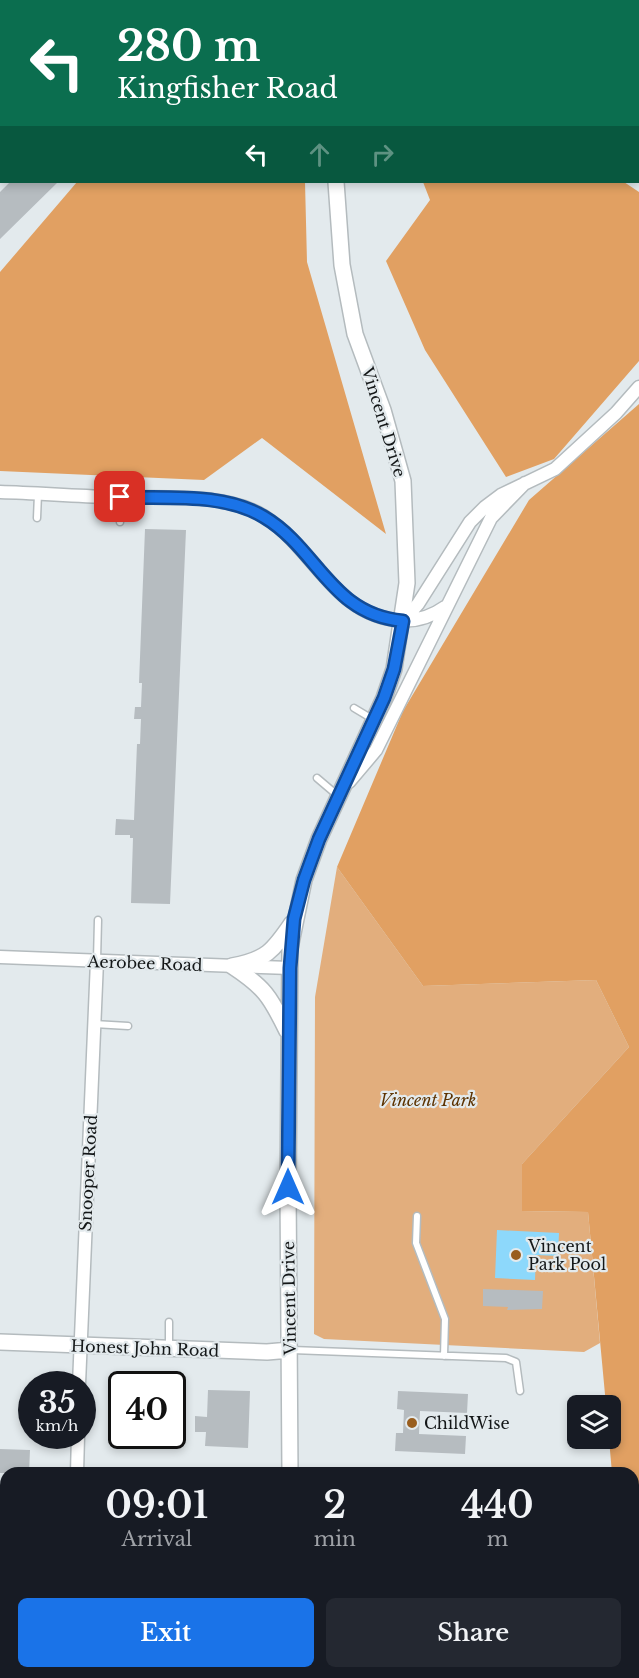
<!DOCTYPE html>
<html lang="en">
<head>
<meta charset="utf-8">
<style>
	:root { --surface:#171b24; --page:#242831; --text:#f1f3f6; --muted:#9ea1a6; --accent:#1a73e8 }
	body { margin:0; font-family:"Libre Baskerville",serif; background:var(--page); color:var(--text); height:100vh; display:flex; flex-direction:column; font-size:22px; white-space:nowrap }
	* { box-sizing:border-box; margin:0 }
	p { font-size:20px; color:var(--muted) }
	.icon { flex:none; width:33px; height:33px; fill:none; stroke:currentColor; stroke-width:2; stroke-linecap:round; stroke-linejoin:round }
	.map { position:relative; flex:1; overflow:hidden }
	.sheet { position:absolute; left:0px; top:1467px; width:639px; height:212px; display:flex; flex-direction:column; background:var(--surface); border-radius:18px 18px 0 0; box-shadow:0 3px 9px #0003 }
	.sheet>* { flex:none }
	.banner { position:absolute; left:0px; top:0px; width:639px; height:183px; box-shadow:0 3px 9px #0003; background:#0b6e4f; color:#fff; overflow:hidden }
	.controls { position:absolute; left:567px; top:1395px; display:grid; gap:12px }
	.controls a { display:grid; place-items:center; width:54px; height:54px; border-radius:9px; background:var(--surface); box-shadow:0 3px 9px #0003; font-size:30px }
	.speed { position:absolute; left:18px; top:1371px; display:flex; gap:12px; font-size:30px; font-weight:700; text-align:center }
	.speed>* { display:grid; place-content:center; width:78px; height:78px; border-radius:50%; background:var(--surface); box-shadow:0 3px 9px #0003; line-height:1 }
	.speed small { font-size:15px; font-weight:400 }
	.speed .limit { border:3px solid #111; border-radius:9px; background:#fff; color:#111 }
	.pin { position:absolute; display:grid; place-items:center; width:51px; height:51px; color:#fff; margin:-26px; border-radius:12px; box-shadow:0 3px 9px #0006 }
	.me { position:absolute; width:66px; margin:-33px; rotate:0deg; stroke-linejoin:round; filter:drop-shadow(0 0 4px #0008) }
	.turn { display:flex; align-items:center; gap:21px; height:126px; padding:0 18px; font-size:27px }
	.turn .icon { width:78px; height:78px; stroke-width:2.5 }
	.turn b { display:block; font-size:42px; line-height:51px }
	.lanes { display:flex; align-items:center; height:57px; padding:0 18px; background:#0003; justify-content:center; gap:30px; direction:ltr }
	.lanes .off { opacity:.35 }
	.eta { display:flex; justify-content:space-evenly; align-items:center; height:102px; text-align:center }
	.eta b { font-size:36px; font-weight:600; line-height:42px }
	.action { display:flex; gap:12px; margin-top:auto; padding:12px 18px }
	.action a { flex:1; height:69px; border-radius:9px; background:var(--accent); color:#fff; font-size:24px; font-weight:600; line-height:69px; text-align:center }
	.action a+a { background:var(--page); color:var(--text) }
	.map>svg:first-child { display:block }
	.green { fill:#e2ae7d }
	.forest { fill:#e1a062 }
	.water { fill:#8dd8fb }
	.building { fill:#b6bcc0 }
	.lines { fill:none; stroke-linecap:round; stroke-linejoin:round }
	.service-casing { stroke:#b4bbbe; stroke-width:9 }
	.minor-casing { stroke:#b4bbbe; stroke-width:15 }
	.tertiary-casing { stroke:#b4bbbe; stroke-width:18 }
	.service { stroke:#fff; stroke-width:6 }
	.minor { stroke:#fff; stroke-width:12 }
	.tertiary { stroke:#fff; stroke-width:15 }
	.route-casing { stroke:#114b97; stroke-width:15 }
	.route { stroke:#1a73e8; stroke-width:10 }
	.poi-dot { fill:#995e1e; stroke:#e3eaed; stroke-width:2 }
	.labels { text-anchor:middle; stroke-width:4.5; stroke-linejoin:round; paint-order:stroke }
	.street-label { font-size:16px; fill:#141718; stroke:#e3eaed }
	.park-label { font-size:16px; font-style:italic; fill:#5c3200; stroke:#e3eaed }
	.poi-label { font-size:16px; fill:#141718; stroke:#e3eaed; text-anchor:start }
</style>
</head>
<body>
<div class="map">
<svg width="639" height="1678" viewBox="0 0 639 1678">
	<rect width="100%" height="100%" fill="#e3eaed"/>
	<!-- green -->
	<path class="green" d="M337 867 423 986 596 980 629 1047 522 1164V1211L588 1212 600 1343 584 1352 324 1339 314 1334 315 997Z"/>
	<!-- forest -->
	<path class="forest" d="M0 0 122 1 2 2 0 140Z
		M77 182H305L307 262 386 534 262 438 204 480 0 471V272Z
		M423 182H624L639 192V361L554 459 506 477 425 350 386 261 430 200Z
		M639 404V1544L633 1533V1473H612L609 1439 610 1406 606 1405 588 1212 522 1211V1164L629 1047 596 980 423 986 337 867 403 711 529 500Z"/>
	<!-- water -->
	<path class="water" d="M497 1230 559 1233 558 1256 536 1255 535 1280 495 1278Z"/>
	<!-- building -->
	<path class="building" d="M10 182H58L0 239V192Z
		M145 529 186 530 170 904 131 903 133 838H130V835H115L116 819 134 820 137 744H140L141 719H134L135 707H141L142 683H139Z
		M483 1289 543 1291 542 1309 507 1310 508 1307 483 1306Z
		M208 1390 250 1391 248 1448 205 1446 206 1432H195V1416L207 1417Z
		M398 1391 468 1394 467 1413 420 1411 419 1434 466 1436 465 1454 395 1451 396 1433H403L404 1410 397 1409Z
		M0 1449 30 1450 29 1473H0Z"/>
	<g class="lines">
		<defs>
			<path id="service" d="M37 518 38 494
				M120 522V497
				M354 708 374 720
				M317 778 337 795
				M97 960 98 920
				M94 1024 128 1026
				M417 1216 416 1243 445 1319 444 1356
				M169 1348V1322
				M292 1350 506 1358 516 1362 520 1391"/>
			<path id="minor" d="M159 2 160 0
				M0 168 2 167
				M0 492C36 493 73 496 109 497 156 499 225 491 265 517 313 548 336 616 398 620 416 622 431 617 445 607
				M403 621 418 604 470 522 485 507 501 495 555 469 616 413 639 387
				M349 782 376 750 491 518 525 483
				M0 957 290 968
				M79 1384 97 961
				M77 1473 78 1436
				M0 1565 6 1566
				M633 1588H639
				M68 1678 69 1672"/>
			<path id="tertiary" d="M327 0 328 2
				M342 2V0
				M232 966C264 987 270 996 287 1031
				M232 966C266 960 273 951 292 923
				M0 1342 267 1352 290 1350
				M290 1473 288 1187 290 948 304 880 319 839 384 698 394 669 407 583 403 481 383 410 355 334 342 265 336 182
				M291 1672V1678"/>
		</defs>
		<!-- service casing -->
		<use href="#service" class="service-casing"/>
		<!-- minor casing -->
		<use href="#minor" class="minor-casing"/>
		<!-- tertiary casing -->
		<use href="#tertiary" class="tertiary-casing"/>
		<!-- service -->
		<use href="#service" class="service"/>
		<!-- minor -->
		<use href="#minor" class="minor"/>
		<!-- tertiary -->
		<use href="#tertiary" class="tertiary"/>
	</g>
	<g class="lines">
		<defs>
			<path id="route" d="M120 497C167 499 223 492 264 517 318 549 331 615 403 621L394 669 384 698 319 839 304 880 294 919 290 968 288 1187"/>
		</defs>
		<!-- route casing -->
		<use href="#route" class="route-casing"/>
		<!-- route -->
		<use href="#route" class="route"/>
	</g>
	<!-- markers -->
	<g class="poi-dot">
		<circle cx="516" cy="1255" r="6"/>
		<circle cx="412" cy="1423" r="6"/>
	</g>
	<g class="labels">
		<!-- street labels -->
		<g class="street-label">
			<text transform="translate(384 422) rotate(73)" y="6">Vincent Drive</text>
			<text transform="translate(145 963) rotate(2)" y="6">Aerobee Road</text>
			<text transform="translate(88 1173) rotate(-87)" y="6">Snooper Road</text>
			<text transform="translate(289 1298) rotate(-91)" y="6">Vincent Drive</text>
			<text transform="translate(145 1348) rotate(2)" y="6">Honest John Road</text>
		</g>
		<!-- park labels -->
		<g class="park-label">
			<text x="428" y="1106">Vincent Park</text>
		</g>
		<!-- poi labels -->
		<g class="poi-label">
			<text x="528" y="1252">Vincent<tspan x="528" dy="18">Park Pool</tspan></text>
			<text x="424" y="1429">ChildWise</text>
		</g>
	</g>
</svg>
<div class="controls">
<a><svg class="icon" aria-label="layers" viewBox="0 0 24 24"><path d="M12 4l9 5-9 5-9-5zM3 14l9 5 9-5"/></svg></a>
</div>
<div class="speed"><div>35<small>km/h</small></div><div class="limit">40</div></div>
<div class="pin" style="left:120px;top:497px;background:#d93025"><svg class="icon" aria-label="arrive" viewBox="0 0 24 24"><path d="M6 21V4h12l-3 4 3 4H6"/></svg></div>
<svg class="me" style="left:288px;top:1187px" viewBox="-20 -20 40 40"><path d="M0-17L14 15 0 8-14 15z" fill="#1a73e8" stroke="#fff" stroke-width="4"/></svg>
<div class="banner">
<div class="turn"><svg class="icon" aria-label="left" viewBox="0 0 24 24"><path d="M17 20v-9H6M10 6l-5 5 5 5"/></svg><div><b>280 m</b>Kingfisher Road</div></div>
<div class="lanes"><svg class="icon" aria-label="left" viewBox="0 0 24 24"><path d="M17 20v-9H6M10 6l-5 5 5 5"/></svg><svg class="icon off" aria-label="ahead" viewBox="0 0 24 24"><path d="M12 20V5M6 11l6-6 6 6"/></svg><svg class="icon off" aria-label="right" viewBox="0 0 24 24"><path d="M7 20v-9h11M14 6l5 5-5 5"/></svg></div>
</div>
<section class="sheet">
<div class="eta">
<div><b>09:01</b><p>Arrival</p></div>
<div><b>2</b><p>min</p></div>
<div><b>440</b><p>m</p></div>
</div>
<div class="action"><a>Exit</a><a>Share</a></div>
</section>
</div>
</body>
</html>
